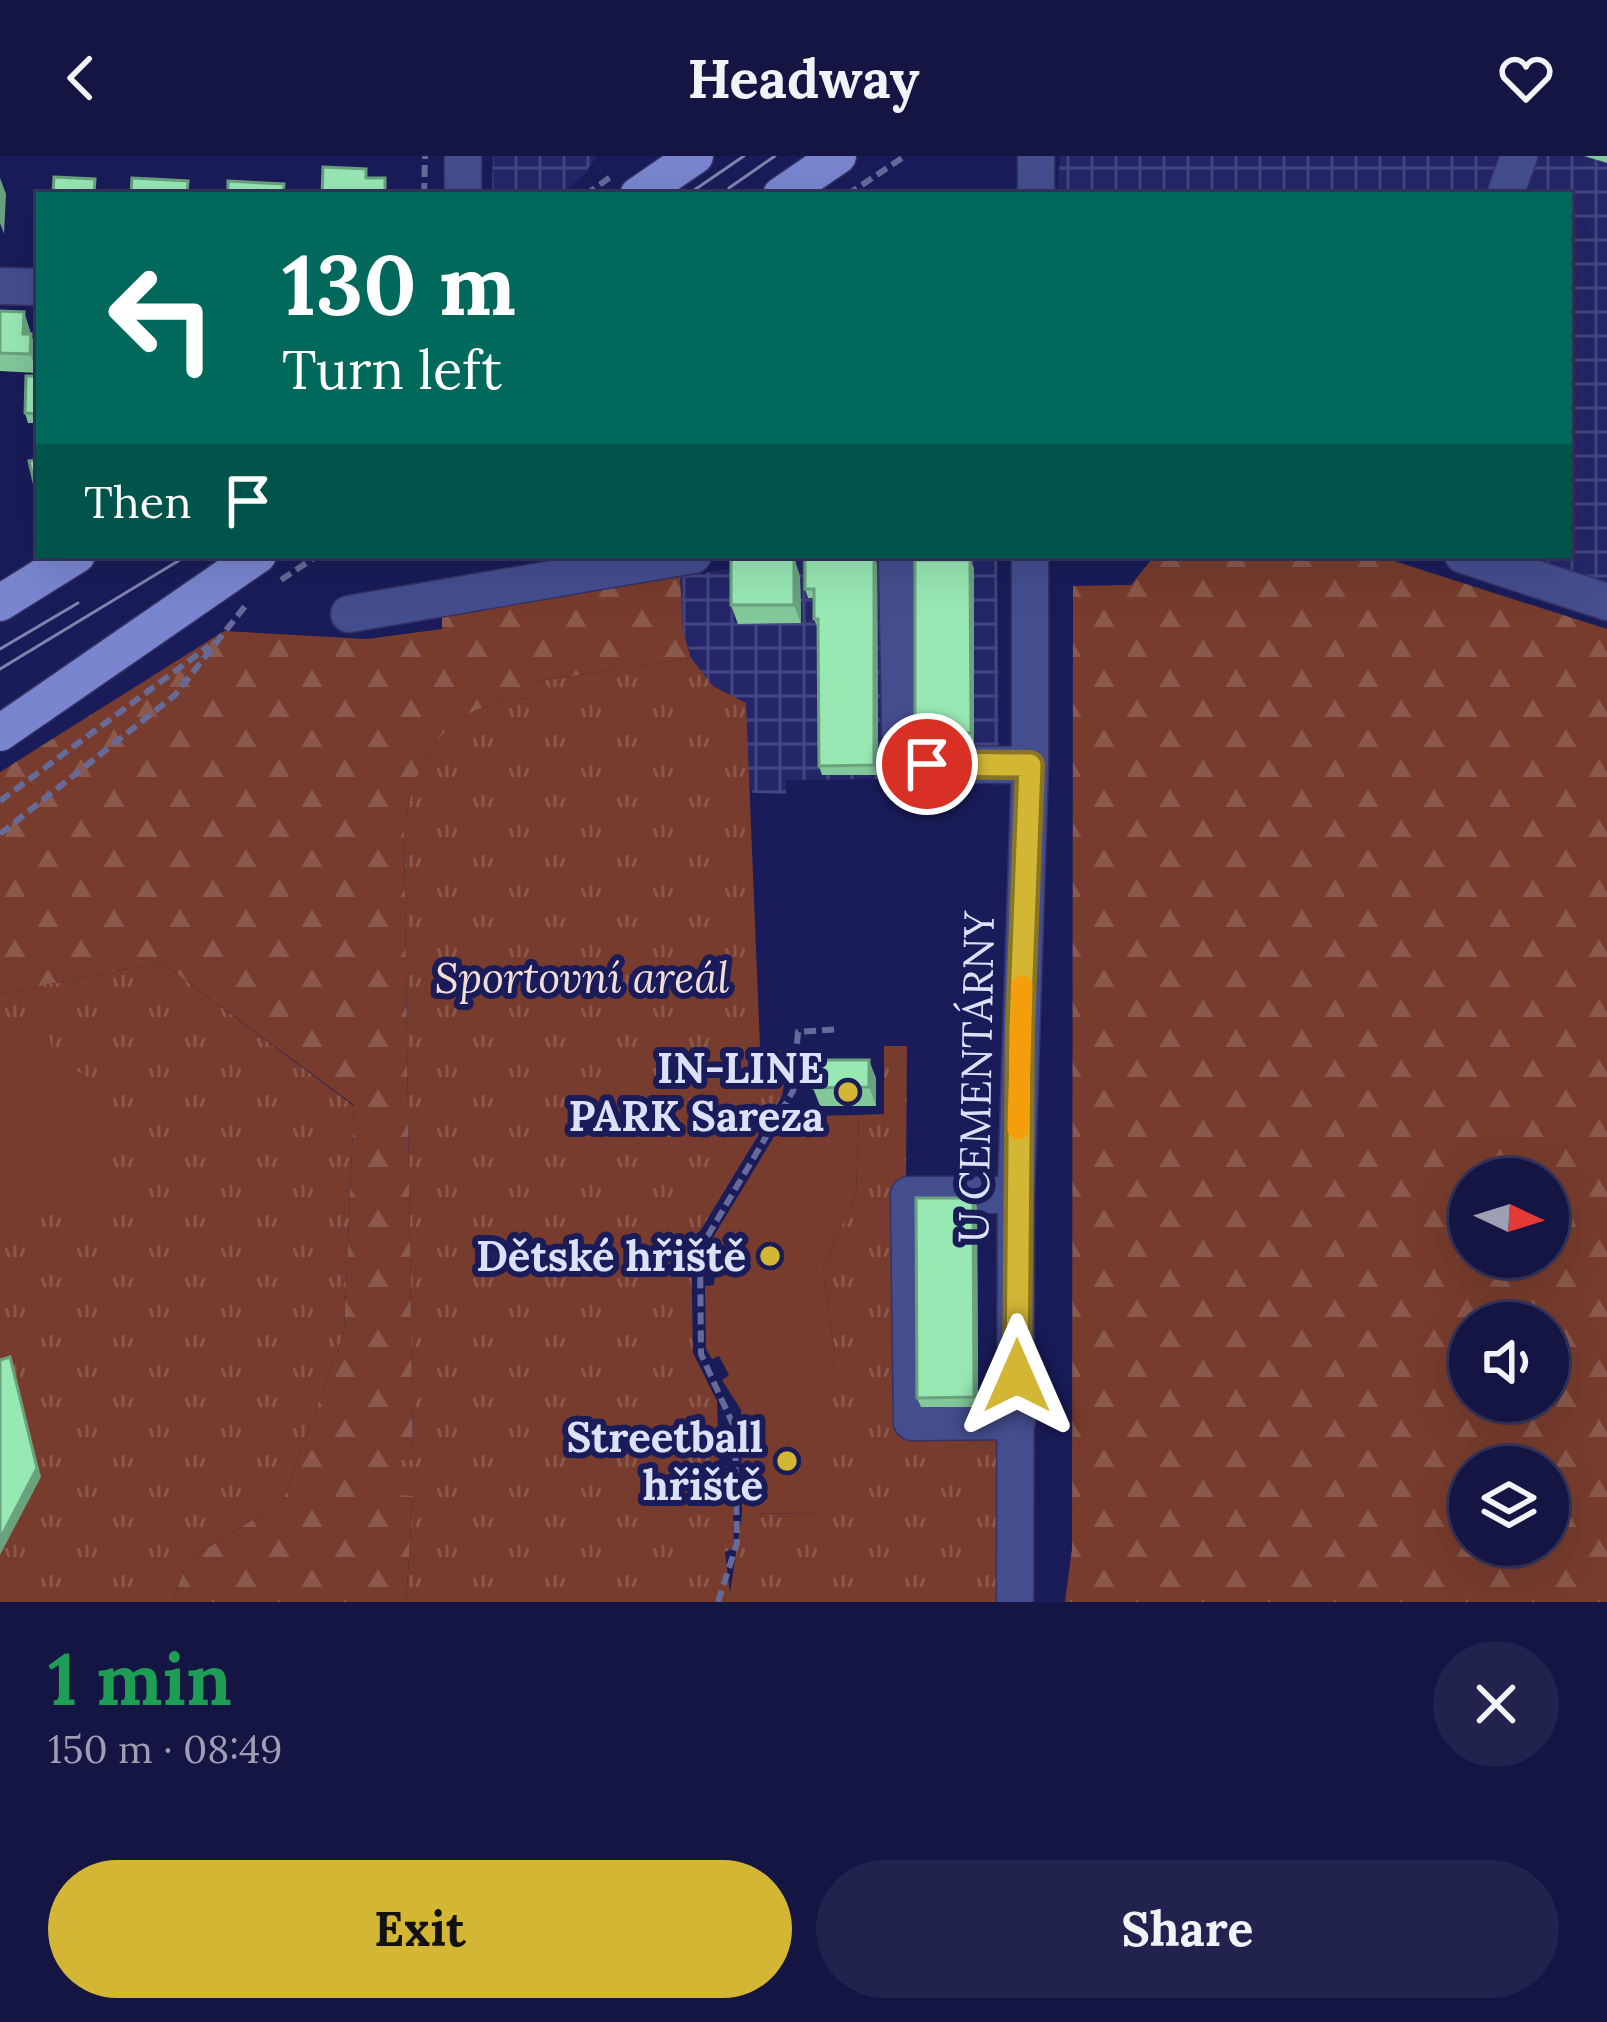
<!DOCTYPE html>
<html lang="en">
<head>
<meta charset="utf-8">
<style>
	:root { --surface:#141543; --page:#21224e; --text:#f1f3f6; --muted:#9d9fb2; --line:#33345c; --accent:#d4b635 }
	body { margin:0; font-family:Lora,serif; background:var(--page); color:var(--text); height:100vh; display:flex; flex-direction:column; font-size:45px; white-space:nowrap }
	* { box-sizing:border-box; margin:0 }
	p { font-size:39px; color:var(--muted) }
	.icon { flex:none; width:66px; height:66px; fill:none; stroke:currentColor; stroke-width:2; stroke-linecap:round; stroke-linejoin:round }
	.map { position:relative; height:1446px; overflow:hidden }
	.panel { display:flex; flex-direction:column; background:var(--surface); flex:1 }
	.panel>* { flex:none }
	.guide { position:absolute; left:36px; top:36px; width:1536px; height:366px; border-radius:0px; box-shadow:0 12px 48px #0002,0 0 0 3px var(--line); background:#00695c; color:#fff; overflow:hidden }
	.needle { width:78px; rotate:94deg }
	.controls { position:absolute; left:1449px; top:1002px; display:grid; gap:24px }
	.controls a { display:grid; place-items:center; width:120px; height:120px; border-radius:50%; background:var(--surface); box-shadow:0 12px 48px #0002,0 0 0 3px var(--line); font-size:60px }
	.pin { position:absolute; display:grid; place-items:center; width:102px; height:102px; color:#fff; margin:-51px; border:6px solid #fff; border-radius:50%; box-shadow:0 3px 12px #0007 }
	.me { position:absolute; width:132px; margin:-66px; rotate:0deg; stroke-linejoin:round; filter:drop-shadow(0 0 9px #0008) }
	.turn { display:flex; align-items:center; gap:42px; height:252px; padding:0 48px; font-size:54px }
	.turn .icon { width:156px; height:156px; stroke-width:2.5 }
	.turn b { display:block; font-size:84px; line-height:102px }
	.then { display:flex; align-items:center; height:114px; padding:0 48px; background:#0003; gap:24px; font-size:45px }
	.round { display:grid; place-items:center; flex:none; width:126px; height:126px; border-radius:63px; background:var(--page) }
	.summary { display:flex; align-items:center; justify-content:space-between; height:204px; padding:0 48px }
	h1 { font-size:72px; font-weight:700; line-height:90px; color:#1e9e55 }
	.cta { display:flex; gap:24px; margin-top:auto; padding:24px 48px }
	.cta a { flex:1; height:138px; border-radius:72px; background:var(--accent); color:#111; font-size:48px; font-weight:700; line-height:138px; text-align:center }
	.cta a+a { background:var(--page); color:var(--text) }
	header { display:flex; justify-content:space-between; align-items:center; height:156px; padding:0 48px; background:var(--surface); font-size:54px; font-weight:700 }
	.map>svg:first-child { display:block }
	.industrial { fill:url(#industrial-grid) }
	.grass { fill:url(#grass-tufts) }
	.forest { fill:url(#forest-firs); fill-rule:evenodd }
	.garden { fill:#773c2d }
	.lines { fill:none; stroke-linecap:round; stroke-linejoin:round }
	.minor-casing { stroke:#373265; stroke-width:39 }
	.major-casing { stroke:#373265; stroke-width:39 }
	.path { stroke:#666a98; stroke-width:6; stroke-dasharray:12 6; stroke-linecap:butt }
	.minor { stroke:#444e8f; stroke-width:36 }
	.major { stroke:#7986cf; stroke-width:36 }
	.tram { stroke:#7f83ac; stroke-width:3 }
	.wall { fill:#83c89b }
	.shaded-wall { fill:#6aa27e }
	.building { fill:#98e8b4; stroke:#6aa27e; stroke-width:3 }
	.route-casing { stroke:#8a7622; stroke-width:30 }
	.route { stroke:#d4b635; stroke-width:21 }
	.slow { stroke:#f59e0b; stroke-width:21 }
	.poi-dot { fill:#d4b635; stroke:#1a1c59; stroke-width:4.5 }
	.labels { text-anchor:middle; stroke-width:12; stroke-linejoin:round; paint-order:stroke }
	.park-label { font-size:42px; font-style:italic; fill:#f2ddd7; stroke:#1a1c59 }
	.poi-label { font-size:42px; font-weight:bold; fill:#dbe1f8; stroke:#1a1c59; text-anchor:end }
	.street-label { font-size:42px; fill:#dbe1f8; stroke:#1a1c59 }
</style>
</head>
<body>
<header><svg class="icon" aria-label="back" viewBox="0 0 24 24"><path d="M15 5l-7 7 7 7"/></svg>Headway<svg class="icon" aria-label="heart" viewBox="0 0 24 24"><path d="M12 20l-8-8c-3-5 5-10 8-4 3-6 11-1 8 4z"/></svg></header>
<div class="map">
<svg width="1607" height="1446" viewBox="0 0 1607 1446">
	<defs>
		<pattern id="industrial-grid" width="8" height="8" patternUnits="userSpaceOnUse" patternTransform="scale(3)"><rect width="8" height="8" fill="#242669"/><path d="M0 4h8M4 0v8" fill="none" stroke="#43457f"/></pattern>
		<pattern id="grass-tufts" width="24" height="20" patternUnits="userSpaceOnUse" patternTransform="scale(3)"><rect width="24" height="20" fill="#773c2d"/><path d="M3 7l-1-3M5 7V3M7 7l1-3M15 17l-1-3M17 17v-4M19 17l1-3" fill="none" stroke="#8a584c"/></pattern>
		<pattern id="forest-firs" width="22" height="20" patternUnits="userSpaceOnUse" patternTransform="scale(3)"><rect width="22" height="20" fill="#773c2d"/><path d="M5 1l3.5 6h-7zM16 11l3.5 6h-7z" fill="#8a584c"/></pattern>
	</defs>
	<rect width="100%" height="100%" fill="#1a1c59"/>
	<!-- industrial -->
	<path class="industrial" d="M493 0H597L583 20 558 39H492Z
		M1060 0H1607V446L1463 399H1569V39H1057Z
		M813 399H997L999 593 901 608 878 623 786 624V638L753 637 746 618V547L713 530 693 506 683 475 680 421Z"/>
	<!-- grass -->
	<path class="grass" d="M691 502 713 530 746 547 760 891 790 896 782 940 691 1090 693 1197 717 1245 719 1310 732 1311 734 1392 725 1396 730 1437 742 1358 832 1357 831 1251H824L835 1199 823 1113 856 1037 859 959 884 958V890H907L904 1280 1005 1279 1003 1446H406L413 1341 401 1340V1304L413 1303 404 672C415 598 450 544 532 542L533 526Z
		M161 806 354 950 344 1176 283 1345 188 1404 172 1446H0V838Z"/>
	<!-- forest -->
	<path class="forest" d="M1155 399 1394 405 1607 473V1446H1065L1072 1393 1073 430 1131 429ZM1548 1023V1101H1470V1023ZM1470 1167H1548V1245H1470ZM1470 1311H1548V1389H1470Z
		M680 421 683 475 691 502 533 526V542C450 544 415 598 404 672L413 1304H401V1339L413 1340 406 1446H172L188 1404 283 1345 344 1176 354 949 161 806 0 838V616L224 475 367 483 442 473V459Z"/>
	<!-- garden -->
	<path class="garden" d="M0 860C73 867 34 883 65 907 79 919 94 920 106 936L100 1026 94 1042 74 1055 0 1044Z
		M809 950 810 960 859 959 856 1037 823 1113 835 1199 825 1250 832 1251 833 1357 742 1358 741 1254 722 1224 729 1219 719 1200 712 1203 706 1193 705 1130 714 1129 718 1087 712 1083 792 951Z"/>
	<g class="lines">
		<defs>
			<path id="minor" d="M1036 0V39
				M463 39V0
				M1505 39 1519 0
				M0 130 39 131
				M1463 399 1607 446
				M897 406 901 608 1030 609
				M349 458 693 399
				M1016 1039H909L912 1266 1017 1265
				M1015 1446 1016 1039 1030 609V399"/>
			<path id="major" d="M638 39 695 0
				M781 39 838 0
				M0 447 77 399
				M0 577 258 399"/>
		</defs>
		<!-- minor casing -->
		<use href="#minor" class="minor-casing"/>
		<!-- major casing -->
		<use href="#major" class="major-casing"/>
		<!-- path -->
		<path class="path" d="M424 39 425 0
			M585 39 612 20
			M847 39 905 0
			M281 424 318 399
			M0 645 209 490
			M0 678 175 539 246 449
			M718 1446 737 1387 735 1273 701 1198 700 1093 793 935 798 876 840 873"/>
		<!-- minor -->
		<use href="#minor" class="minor"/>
		<!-- major -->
		<use href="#major" class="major"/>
		<!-- tram -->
		<path class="tram" d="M729 32 775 0
			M687 39 744 0
			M0 493 78 447
			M0 513 188 399"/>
	</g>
	<!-- wall -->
	<path class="wall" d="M1584 0H1607V7Z
		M0 155 24 156 37 197V217L0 215Z
		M39 220V267H28L25 257Z
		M1076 399H1110V401H1076Z
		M874 400 877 409 878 619H822L819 610 818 472 814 463V442H808L805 433Z
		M970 404 974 413V586H919L915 577Z
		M800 420 801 467 738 468 731 449Z
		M876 922V950H820L813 932Z
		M977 1051 978 1251H921L917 1242Z"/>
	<!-- shaded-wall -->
	<path class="shaded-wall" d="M0 22 6 38 4 78 0 67Z
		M24 156 37 197V217L23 178Z
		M874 400 877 409 878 619 874 609Z
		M794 401 800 420 801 467 794 449Z
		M970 404 974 413V586L971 577Z
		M869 904 876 922V950L869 931Z
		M973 1042 977 1051 978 1251 974 1241Z
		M10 1201 41 1321 0 1399V1383Z"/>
	<!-- building -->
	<path class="building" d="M323 11 366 13V22H385V39H322Z
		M54 21 95 23 94 39H53Z
		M132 22 188 25 187 39H131Z
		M228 25 284 28 283 39H228Z
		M0 155 24 156 23 178H31L30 198 0 197Z
		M26 220H39V258L25 257Z
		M39 303V343H38L29 305Z
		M874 400V609L819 610 818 463H814V433H805V401Z
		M794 401V449H731V402Z
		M915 404H970L971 577H915Z
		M813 904H869V931L813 932Z
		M916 1042H973L974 1241 917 1242Z
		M10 1201 37 1312 0 1383V1204Z"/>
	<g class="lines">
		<defs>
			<path id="route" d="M927 608 1030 609 1020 874 1017 1220"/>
		</defs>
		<!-- route casing -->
		<use href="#route" class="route-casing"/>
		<!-- route -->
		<use href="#route" class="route"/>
		<!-- slow -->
		<path class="slow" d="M1018 973 1022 830"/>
	</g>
	<!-- markers -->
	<g class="poi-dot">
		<circle cx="848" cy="936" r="12"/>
		<circle cx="770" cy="1100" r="12"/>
		<circle cx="787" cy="1305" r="12"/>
	</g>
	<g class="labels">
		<!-- park labels -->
		<g class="park-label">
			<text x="582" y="837">Sportovní areál</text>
		</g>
		<!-- poi labels -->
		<g class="poi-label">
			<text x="824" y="927">IN-LINE<tspan x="824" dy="48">PARK Sareza</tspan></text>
			<text x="746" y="1115">Dětské hřiště</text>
			<text x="763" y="1296">Streetball<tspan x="763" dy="48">hřiště</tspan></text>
		</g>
		<!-- street labels -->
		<g class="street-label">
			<text transform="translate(976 921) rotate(-89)" y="15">U CEMENTÁRNY</text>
		</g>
	</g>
</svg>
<div class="controls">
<a><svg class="needle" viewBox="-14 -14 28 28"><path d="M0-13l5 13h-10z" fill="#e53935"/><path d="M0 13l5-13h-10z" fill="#9d9fb2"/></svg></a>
<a><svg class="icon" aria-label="sound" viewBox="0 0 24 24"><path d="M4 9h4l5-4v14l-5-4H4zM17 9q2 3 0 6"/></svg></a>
<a><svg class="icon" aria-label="layers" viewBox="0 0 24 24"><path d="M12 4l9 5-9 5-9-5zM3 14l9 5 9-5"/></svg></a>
</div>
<div class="pin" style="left:927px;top:608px;background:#d93025"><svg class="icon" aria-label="arrive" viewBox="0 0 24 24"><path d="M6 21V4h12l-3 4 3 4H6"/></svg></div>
<svg class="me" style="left:1017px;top:1220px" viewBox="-20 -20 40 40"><path d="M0-17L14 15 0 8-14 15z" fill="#d4b635" stroke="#fff" stroke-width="4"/></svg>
<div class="guide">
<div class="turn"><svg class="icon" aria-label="left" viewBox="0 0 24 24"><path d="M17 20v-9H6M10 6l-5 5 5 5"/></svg><div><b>130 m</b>Turn left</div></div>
<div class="then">Then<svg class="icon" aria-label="arrive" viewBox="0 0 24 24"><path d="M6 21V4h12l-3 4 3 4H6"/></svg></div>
</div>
</div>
<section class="panel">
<div class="summary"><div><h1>1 min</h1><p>150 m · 08:49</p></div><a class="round"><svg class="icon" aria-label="close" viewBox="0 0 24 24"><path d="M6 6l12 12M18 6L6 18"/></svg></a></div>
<div class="cta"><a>Exit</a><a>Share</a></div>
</section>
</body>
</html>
